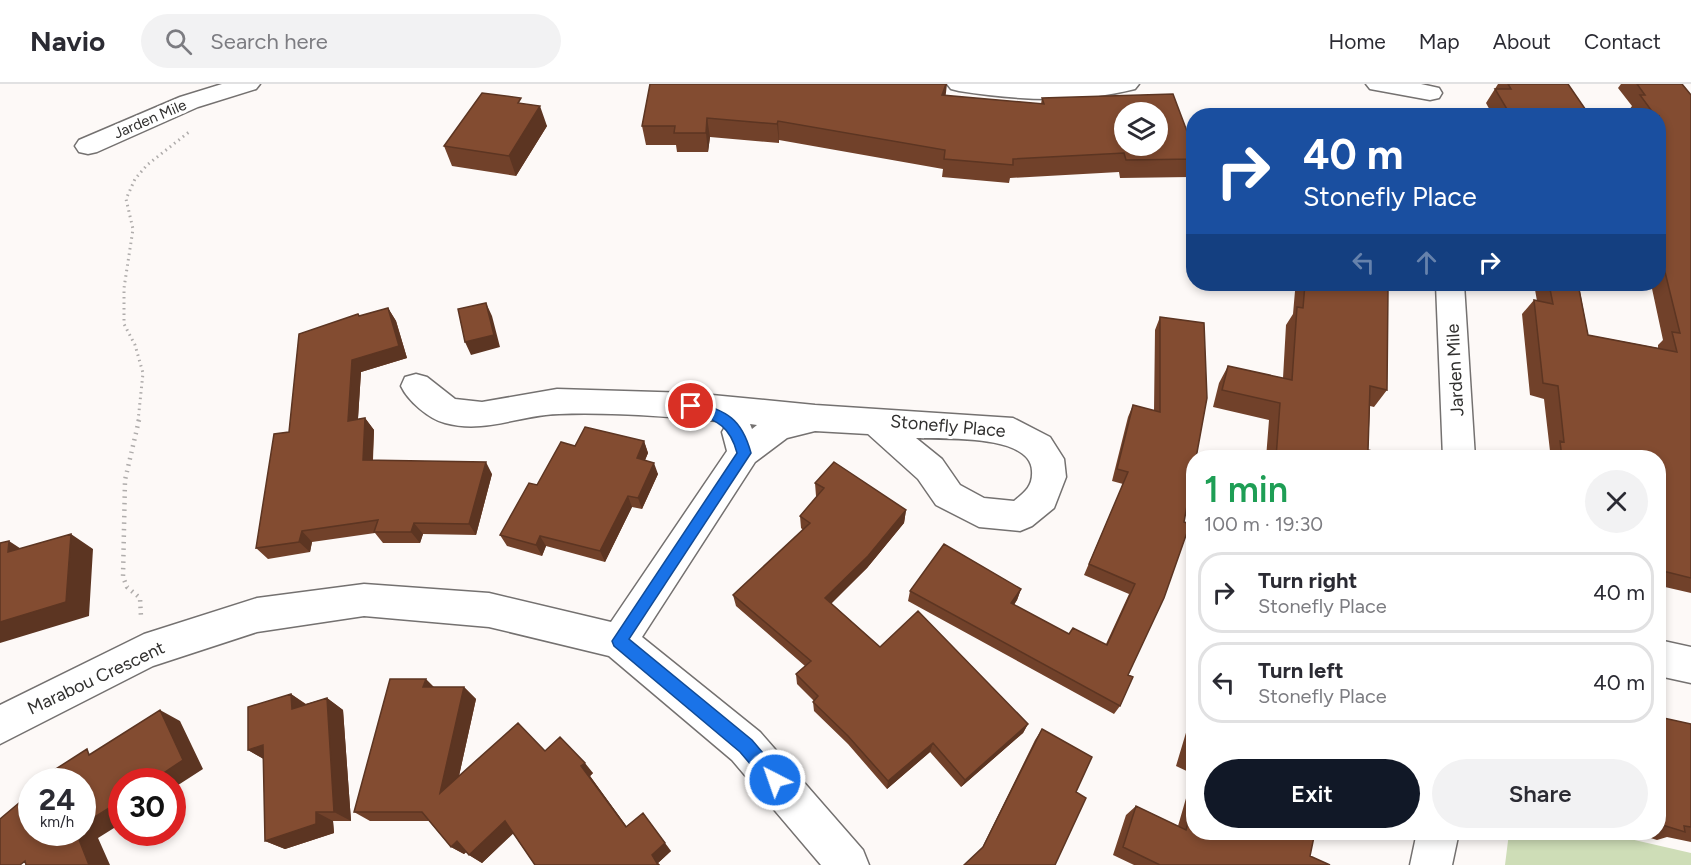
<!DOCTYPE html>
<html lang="en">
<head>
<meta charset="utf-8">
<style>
	:root { --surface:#fff; --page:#f2f2f3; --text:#2b2b33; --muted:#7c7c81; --line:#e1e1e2; --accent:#111827 }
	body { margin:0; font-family:Figtree,sans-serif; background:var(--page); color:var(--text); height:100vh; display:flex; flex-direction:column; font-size:22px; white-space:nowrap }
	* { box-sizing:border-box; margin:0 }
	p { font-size:20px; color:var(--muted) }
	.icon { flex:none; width:33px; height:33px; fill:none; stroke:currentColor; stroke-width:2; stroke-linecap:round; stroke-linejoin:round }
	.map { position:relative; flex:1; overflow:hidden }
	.side { position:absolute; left:1186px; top:366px; width:480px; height:390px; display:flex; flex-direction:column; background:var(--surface); border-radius:24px; box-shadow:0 3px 9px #0003 }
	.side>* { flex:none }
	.guide { position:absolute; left:1186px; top:24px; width:480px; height:183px; border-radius:24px; box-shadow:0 3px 9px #0003; background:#1a4fa0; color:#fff; overflow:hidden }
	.fabs { position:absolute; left:1114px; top:18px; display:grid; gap:12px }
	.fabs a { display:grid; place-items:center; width:54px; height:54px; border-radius:50%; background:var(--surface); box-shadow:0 3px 9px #0003; font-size:30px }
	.speed { position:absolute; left:18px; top:684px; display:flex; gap:12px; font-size:30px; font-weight:700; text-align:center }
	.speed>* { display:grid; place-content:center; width:78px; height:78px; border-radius:50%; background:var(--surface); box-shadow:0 3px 9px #0003; line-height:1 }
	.speed small { font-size:15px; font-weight:400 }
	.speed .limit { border:9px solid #d22; background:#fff; color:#111 }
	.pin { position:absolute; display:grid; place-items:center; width:51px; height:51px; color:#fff; margin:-26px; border:3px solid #fff; border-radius:50%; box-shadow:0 2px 6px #0007 }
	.me { position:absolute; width:66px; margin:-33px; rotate:319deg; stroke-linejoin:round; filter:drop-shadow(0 0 4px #0008) }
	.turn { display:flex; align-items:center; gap:21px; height:126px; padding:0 18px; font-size:27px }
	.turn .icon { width:78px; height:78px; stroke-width:2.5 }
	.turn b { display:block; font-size:42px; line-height:51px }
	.lanes { display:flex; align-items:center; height:57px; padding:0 18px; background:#0003; justify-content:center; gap:30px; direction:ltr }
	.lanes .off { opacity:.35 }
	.round { display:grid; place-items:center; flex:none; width:63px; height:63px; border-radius:32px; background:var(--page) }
	.summary { display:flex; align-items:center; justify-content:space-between; height:102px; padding:0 18px }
	h1 { font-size:36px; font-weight:600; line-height:45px; color:#1e9e55 }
	.primary-button { display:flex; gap:12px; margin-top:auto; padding:12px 18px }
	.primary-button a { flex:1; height:69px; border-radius:36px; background:var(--accent); color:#fff; font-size:24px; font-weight:600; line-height:69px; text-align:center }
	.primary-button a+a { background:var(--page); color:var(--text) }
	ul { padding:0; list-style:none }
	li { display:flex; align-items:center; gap:18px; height:81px; margin:0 12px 9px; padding:0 6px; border:3px solid var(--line); border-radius:24px }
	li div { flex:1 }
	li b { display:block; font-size:22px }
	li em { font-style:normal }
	header { display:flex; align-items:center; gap:36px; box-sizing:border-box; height:84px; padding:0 30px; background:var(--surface); border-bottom:2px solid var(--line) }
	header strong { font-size:28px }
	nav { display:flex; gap:33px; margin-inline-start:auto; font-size:21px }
	.search { width:420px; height:54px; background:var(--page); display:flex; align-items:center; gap:15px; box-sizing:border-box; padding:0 21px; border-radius:33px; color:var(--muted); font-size:22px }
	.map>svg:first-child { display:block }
	.green { fill:#ceddb7 }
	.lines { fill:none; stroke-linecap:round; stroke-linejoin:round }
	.minor-casing { stroke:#747170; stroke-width:3 }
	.path-far1 { stroke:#afacab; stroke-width:3; stroke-dasharray:1.5 4; stroke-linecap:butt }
	.path { stroke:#afacab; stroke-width:4.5; stroke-dasharray:1.5 5; stroke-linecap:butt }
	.minor { fill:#fff; fill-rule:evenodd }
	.wall { fill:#71412a }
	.shaded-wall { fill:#5c3522 }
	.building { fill:#834c31; stroke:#5c3522; stroke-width:1.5; fill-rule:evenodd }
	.route { fill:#1a73e8; stroke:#114b97; stroke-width:1.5 }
	.labels { text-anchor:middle; stroke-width:6; stroke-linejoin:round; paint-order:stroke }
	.far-street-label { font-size:15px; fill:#31302f; stroke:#fff }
	.street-label { font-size:18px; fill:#31302f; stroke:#fff }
</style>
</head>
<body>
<header>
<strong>Navio</strong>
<div class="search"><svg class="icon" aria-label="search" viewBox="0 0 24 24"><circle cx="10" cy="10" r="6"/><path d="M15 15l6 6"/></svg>Search here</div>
<nav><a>Home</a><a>Map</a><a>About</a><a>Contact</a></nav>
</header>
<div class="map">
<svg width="1691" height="781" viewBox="0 0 1691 781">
	<rect width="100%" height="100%" fill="#fdf9f7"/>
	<!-- green -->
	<path class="green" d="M1509 749H1604L1691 769V781H1505Z"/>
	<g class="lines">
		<defs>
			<path id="minor" d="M222 0H260L256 5 198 23 97 68 88 70 79 68 75 62 79 56 180 13Z
				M947 0H1139L1135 5C1077 20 1018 16 959 7L951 5Z
				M1366 0H1421L1439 4 1442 9 1439 14 1430 16 1370 5Z
				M1436 200H1464L1475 374H1443Z
				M416 290 427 293 455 315 482 318 557 305 691 309 815 321 1013 334 1050 353 1064 375 1066 393 1054 424 1032 442 1020 447 979 443 936 421 918 395 868 350 815 347 787 354 755 378 642 553 760 648 863 766 869 781H821L732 676 609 572 489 543 364 532 257 548 153 582 0 660V621L144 550 257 514 364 500 489 509 611 538 727 367 722 348 728 338C673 333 614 328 559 330 519 331 485 350 445 339 429 335 408 317 401 302L405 293ZM750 340 757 341 752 345ZM916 354C944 355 1031 350 1032 387 1033 402 1025 408 1014 417L984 414 960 401 942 375Z
				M1659 556 1691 563V599L1659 592Z
				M1417 748H1459L1452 781H1410Z"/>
		</defs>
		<!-- minor casing -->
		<use href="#minor" class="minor-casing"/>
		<!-- path-far1 -->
		<path class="path-far1" d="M138 337 143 289 135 261 124 240V204L133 145 126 115 135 95 147 81 189 48"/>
		<!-- path -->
		<path class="path" d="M139 336 125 396 123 493 127 503 140 514 141 533"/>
		<!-- minor -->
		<use href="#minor" class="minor"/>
	</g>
	<!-- wall -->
	<path class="wall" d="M650 0 946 12 1041 20 1042 14 1194 66V82L1190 93 1120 94 1119 88 1010 94 1009 99 942 93 943 85 779 56V59L710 53 708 68H677L676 61H646L642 42Z
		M1498 0H1568L1590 32H1493L1486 19Z
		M1621 0H1682L1691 11V509L1665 503 1659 507V374H1547L1546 370 1550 367 1544 315 1530 311 1522 230 1534 216 1537 217 1534 200H1599L1594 205 1579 202 1588 251 1658 264V261L1663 256 1651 200H1659V32L1633 31 1629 26 1632 22 1618 4Z
		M522 19 547 42 516 92 452 82 444 62Z
		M1299 200H1359L1387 306 1374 323 1370 322 1368 366 1393 374H1266L1269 336 1213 323 1219 299 1228 282 1283 294 1286 241 1293 230 1295 207Z
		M388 224 396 237 407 274 361 288 358 335 365 334 374 346 373 376 492 390 476 451 423 450 420 459H383L375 449 312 458 310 468 268 475 256 464 289 348 359 232Z
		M1160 233 1204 239 1128 591 1120 622 1114 630 908 517 910 507 1021 505 1017 516 1014 521 1069 550 1106 560 1129 510 1084 491 1123 400 1112 397 1128 333 1133 321 1154 327 1155 246Z
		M644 357 648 369 645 376 658 390 642 425 632 423 605 478 546 462 542 472 507 462 500 451 575 362Z
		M815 399 906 426 904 439 867 484 831 519 880 563 1028 640 1023 649 961 703 930 668 887 705 848 660 814 627 813 618 814 617 797 600 796 590 805 582 736 522 733 511 803 446 801 444 800 432 817 413 816 412Z
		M434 603H464L476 615 459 692 545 667 593 689 590 692 626 742 671 767 658 779 660 781H535L513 749 482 779 469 771 466 768 464 770 451 763 429 737H370L354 728Z
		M291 610 306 620 327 614 343 626 351 737H333L334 749 285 765 265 757 264 675 248 666Z
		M1194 622V748L1310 772 1330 781H1134L1113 771 1126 731 1136 722 1178 742 1193 690 1176 682Z
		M1659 633 1691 640V758L1667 753 1657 756 1631 748H1659Z
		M1042 645 1076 708 982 764 1035 656Z"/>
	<!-- shaded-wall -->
	<path class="shaded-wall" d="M946 0H947L945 17 942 11Z
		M540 22 547 42 516 92 509 72Z
		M707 34 710 53 708 68 706 49Z
		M778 37 779 56V59L777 40Z
		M486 219 492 232 500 263 471 271 465 258Z
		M388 224 396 237 407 274 361 288 357 349 348 337 352 276Z
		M365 334 374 346 372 388 363 376Z
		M644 357 648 369 641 386 637 374Z
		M486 378 492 390 476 451 469 440Z
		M654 379 658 390 642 425 638 414Z
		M628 412 632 423 605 478 600 467Z
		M906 426 904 439 867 484 826 525 825 514Z
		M414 439 423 450 420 459 411 448Z
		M302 447 312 458 310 468 299 458Z
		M71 450 93 465 89 532 0 559V538Z
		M540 452 546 462 542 472 536 461Z
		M9 457 32 472 8 468Z
		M1021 505 1017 516 1008 529 1011 519Z
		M426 595 438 607 423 603Z
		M464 603 476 615 453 719 440 709Z
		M291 610 308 622 292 625Z
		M327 614 343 626 351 737 334 728Z
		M160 626 180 637 203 685 172 705V698H150Z
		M1028 640 1023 649 961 703 965 696Z
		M933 659 930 668 887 705 888 697Z
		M263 661 267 677 248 666Z
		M585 679 593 689 590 692 633 751 626 743 581 682Z
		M122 716V739L98 754 110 781H89L76 748H82V741Z
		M316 728 333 737 334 749 285 765 265 757Z
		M643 729 671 767 658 779 660 781H658L652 771Z
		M505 737 517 746 482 779 469 771Z
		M457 757 470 765 464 770 451 763Z"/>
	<!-- building -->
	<path class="building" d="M650 0H946L942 11 1044 20 1042 14 1173 10 1194 66V75L1126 76 1124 69 1013 75V81L944 75 945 66 778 37 777 40 707 34 706 49H674L675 42H642ZM1125 28H1158V62H1125Z
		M1508 0H1568L1590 32H1511L1495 5H1511Z
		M1637 0H1682L1691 11V494L1663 487 1665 503 1659 501V374H1562L1560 357 1564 358 1558 302 1543 299 1534 216 1553 220 1549 200H1578L1588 251 1677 268 1672 248 1680 249 1664 184 1659 183V32H1620L1654 30 1640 11H1645Z
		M482 9 521 14 518 19 540 22 509 72 444 62Z
		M1305 200H1359L1388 206 1387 306 1370 302 1368 366 1393 372V374H1276L1280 319 1222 306 1228 282 1292 296 1297 223 1303 224Z
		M486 219 494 251 465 258 458 225Z
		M388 224 399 262 352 276 348 337 365 334 363 376 486 378 469 440 414 439 411 448H374L378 436 302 447 299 458 256 464 274 350 289 348 299 250 358 230 359 232Z
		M1160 233 1204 239 1207 314 1196 374H1194V384L1184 438 1190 440 1164 514 1128 591 1133 593 1120 622 910 507 944 460 1021 505 1011 519 1069 550 1073 544 1107 561 1135 500 1089 480 1128 388 1117 385 1133 321 1160 328Z
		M585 343 644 357 637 374 654 379 638 414 628 412 600 467 540 452 536 461 500 451 529 399 537 401 561 358 575 362Z
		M834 378 906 426 868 472 825 514 880 563 918 527 1028 640 965 696 933 659 888 697 848 652 813 618 818 612 796 590 811 577 733 511 810 439 800 432 824 404 815 399Z
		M71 450 66 518 0 538V459L9 457 8 468Z
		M390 595H426L423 603H464L440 709 518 639 545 667 560 653 585 679 581 682 626 743 643 729 665 759 652 771 658 781H535L505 737 469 771 457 757 451 763 422 728H354Z
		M291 610 292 625 327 614 334 728H316V740L265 757 263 661 248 666V623Z
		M160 626 183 676 150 698H122V716L82 741V698H37V697L87 665 89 671Z
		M1659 633 1691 640V743L1684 742 1685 748 1659 740Z
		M1042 645 1092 673 1076 708 1086 714 1055 781H964L983 763Z
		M1194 647V675L1187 672Z
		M32 708V748H76L89 781H26L25 777 20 781H0V735Z
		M1194 717V748H1315L1310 772 1330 781H1160L1123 763 1136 722 1186 746Z"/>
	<!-- route -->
	<path class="route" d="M691 316C726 328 741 332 751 369L629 555 752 656 781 690 783 696 781 702 775 704 769 702 740 668 614 562 612 557 737 369C729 338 713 336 686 325L684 322Z"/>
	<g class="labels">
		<!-- far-street labels -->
		<g class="far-street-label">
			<text transform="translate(150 35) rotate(-23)" y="5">Jarden Mile</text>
		</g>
		<!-- street labels -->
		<g class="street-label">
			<text transform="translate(1455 286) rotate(-93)" y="6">Jarden Mile</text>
			<text transform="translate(948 342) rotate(5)" y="6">Stonefly Place</text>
			<text transform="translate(96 594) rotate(-25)" y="6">Marabou Crescent</text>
		</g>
	</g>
</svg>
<div class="fabs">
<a><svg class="icon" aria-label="layers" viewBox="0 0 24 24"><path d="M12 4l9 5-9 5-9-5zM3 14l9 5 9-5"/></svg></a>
</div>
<div class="speed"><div>24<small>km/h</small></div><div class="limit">30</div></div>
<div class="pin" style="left:691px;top:322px;background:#d93025"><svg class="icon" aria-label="arrive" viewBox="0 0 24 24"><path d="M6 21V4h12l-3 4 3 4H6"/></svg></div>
<svg class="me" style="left:775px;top:696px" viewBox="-20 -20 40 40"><circle r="17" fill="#1a73e8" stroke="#fff" stroke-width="3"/><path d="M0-11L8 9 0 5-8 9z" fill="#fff"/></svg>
<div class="guide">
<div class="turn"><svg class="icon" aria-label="right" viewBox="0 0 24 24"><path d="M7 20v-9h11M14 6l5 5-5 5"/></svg><div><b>40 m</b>Stonefly Place</div></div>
<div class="lanes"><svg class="icon off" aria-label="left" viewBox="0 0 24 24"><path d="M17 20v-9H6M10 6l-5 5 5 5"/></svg><svg class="icon off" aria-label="ahead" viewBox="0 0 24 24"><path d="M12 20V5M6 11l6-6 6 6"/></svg><svg class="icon" aria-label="right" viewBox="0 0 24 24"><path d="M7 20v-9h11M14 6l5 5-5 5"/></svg></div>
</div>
<section class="side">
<div class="summary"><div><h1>1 min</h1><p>100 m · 19:30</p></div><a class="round"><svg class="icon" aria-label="close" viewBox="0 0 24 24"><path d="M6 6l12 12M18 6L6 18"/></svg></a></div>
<ul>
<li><svg class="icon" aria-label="right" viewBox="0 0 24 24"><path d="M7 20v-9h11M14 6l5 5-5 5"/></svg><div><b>Turn right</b><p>Stonefly Place</p></div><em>40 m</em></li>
<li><svg class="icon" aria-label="left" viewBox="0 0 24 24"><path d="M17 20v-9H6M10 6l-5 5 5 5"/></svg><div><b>Turn left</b><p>Stonefly Place</p></div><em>40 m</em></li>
</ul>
<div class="primary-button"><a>Exit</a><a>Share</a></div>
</section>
</div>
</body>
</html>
